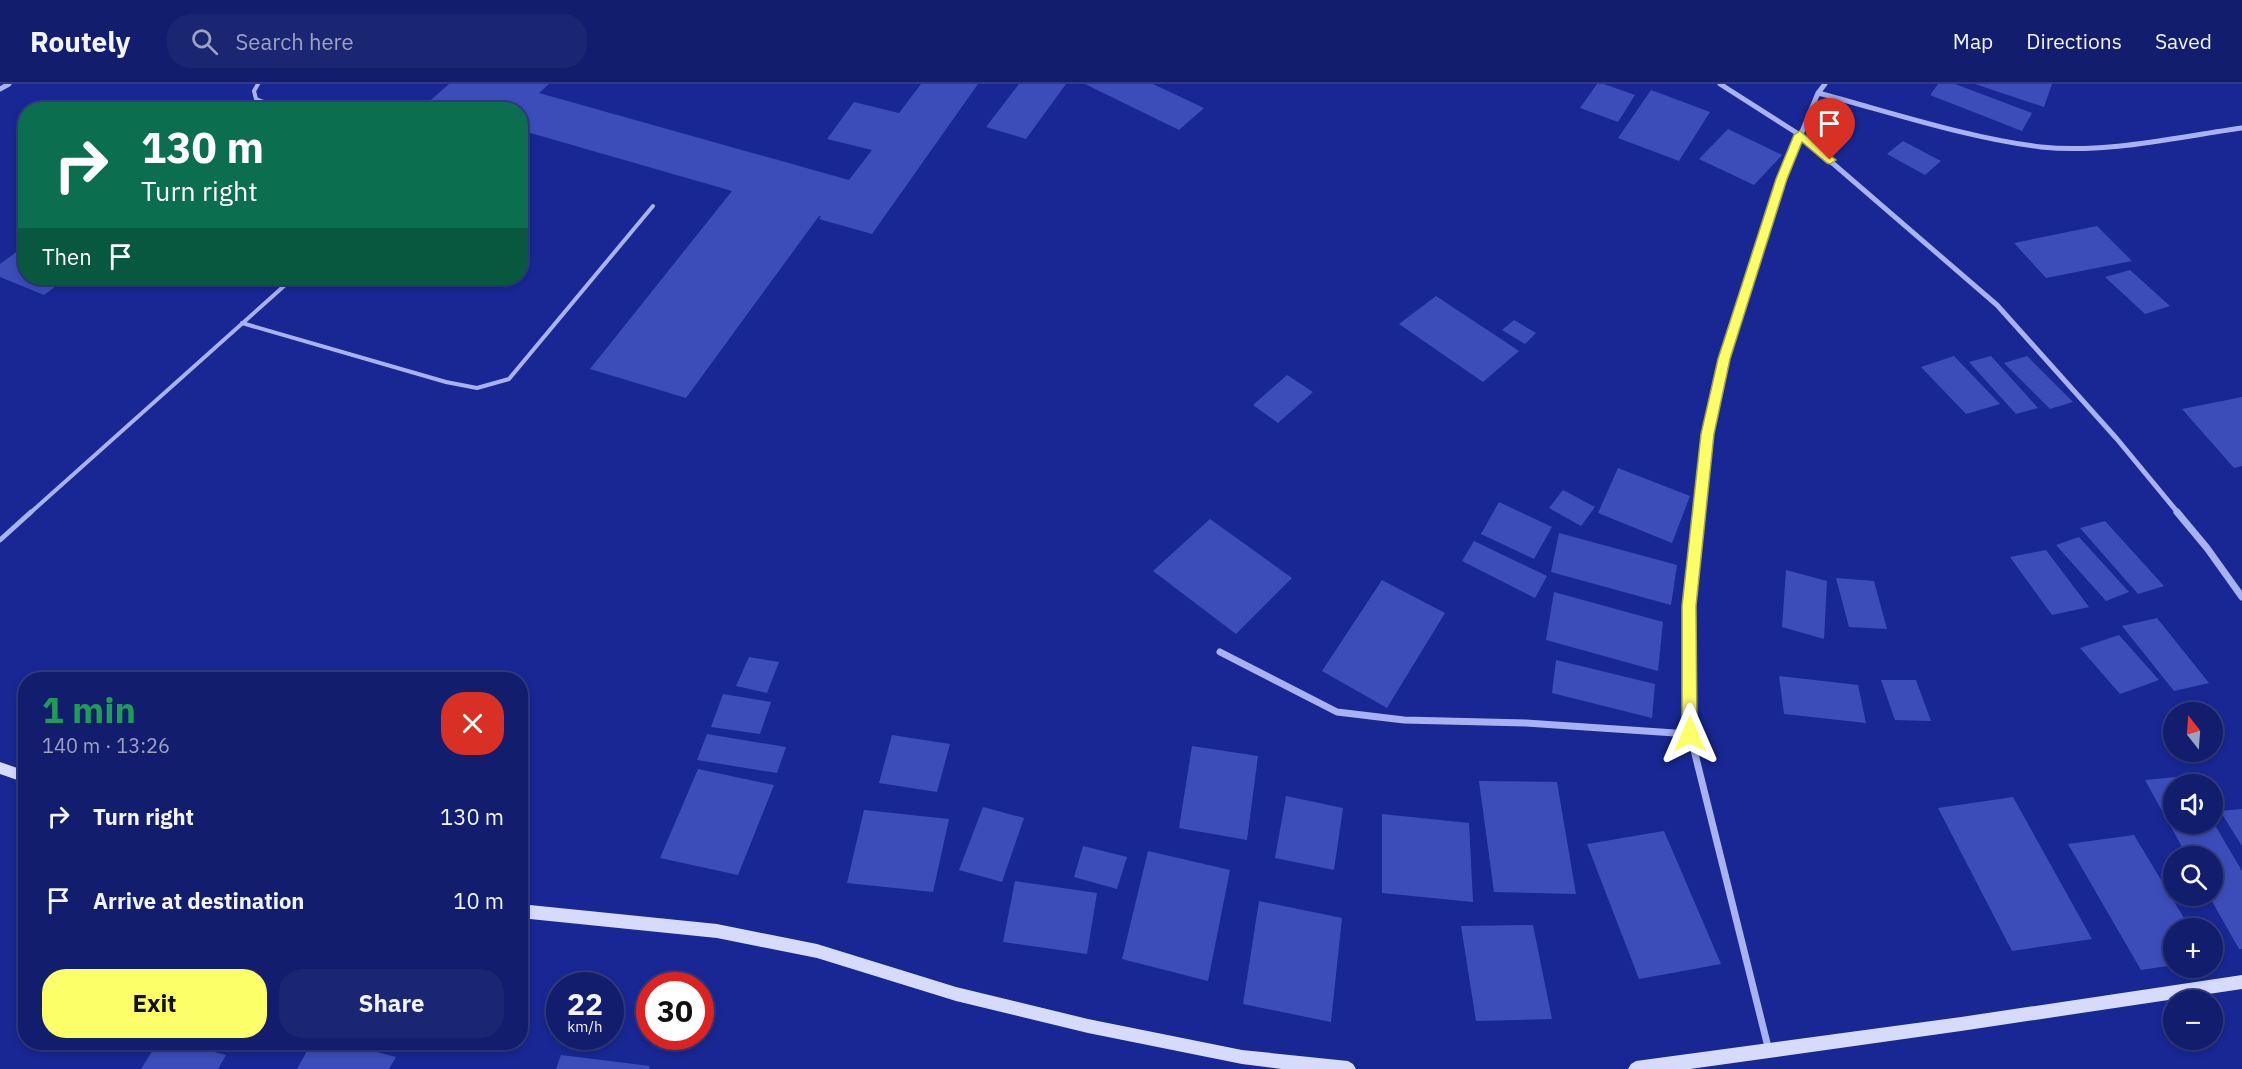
<!DOCTYPE html>
<html lang="en">
<head>
<meta charset="utf-8">
<style>
	:root { --surface:#121d6e; --page:#1b2673; --text:#f1f3f6; --muted:#9ca2c2; --line:#313b81; --accent:#fcff67 }
	body { margin:0; font-family:"IBM Plex Sans",sans-serif; background:var(--page); color:var(--text); height:100vh; display:flex; flex-direction:column; font-size:22px; white-space:nowrap }
	* { box-sizing:border-box; margin:0 }
	p { font-size:20px; color:var(--muted) }
	.icon { flex:none; width:33px; height:33px; fill:none; stroke:currentColor; stroke-width:2; stroke-linecap:round; stroke-linejoin:round }
	.map { position:relative; flex:1; overflow:hidden }
	.details { position:absolute; left:18px; top:588px; width:510px; height:378px; display:flex; flex-direction:column; background:var(--surface); border-radius:24px; box-shadow:0 3px 9px #0003,0 0 0 2px var(--line) }
	.details>* { flex:none }
	.guide { position:absolute; left:18px; top:18px; width:510px; height:183px; border-radius:24px; box-shadow:0 3px 9px #0003,0 0 0 2px var(--line); background:#0b6e4f; color:#fff; overflow:hidden }
	.needle { width:39px; rotate:343deg }
	.tools { position:absolute; left:2163px; top:618px; display:grid; gap:12px }
	.tools a { display:grid; place-items:center; width:60px; height:60px; border-radius:50%; background:var(--surface); box-shadow:0 3px 9px #0003,0 0 0 2px var(--line); font-size:30px }
	.speed { position:absolute; left:546px; top:888px; display:flex; gap:12px; font-size:30px; font-weight:700; text-align:center }
	.speed>* { display:grid; place-content:center; width:78px; height:78px; border-radius:50%; background:var(--surface); box-shadow:0 3px 9px #0003,0 0 0 2px var(--line); line-height:1 }
	.speed small { font-size:15px; font-weight:400 }
	.speed .limit { border:9px solid #d22; background:#fff; color:#111 }
	.pin { position:absolute; display:grid; place-items:center; width:51px; height:51px; color:#fff; margin:-62px -26px; border-radius:50% 50% 50% 0; rotate:-45deg; box-shadow:0 0 6px #0007 }
	.pin .icon { rotate:45deg }
	.me { position:absolute; width:66px; margin:-33px; rotate:0deg; stroke-linejoin:round; filter:drop-shadow(0 0 4px #0008) }
	.turn { display:flex; align-items:center; gap:21px; height:126px; padding:0 24px; font-size:27px }
	.turn .icon { width:78px; height:78px; stroke-width:2.5 }
	.turn b { display:block; font-size:42px; line-height:51px }
	.then { display:flex; align-items:center; height:57px; padding:0 24px; background:#0003; gap:12px; font-size:22px }
	.round { display:grid; place-items:center; flex:none; width:63px; height:63px; border-radius:24px; background:var(--page) }
	.head { display:flex; align-items:center; justify-content:space-between; height:102px; padding:0 24px }
	h1 { font-size:36px; font-weight:700; line-height:45px; color:#1e9e55 }
	.button { display:flex; gap:12px; margin-top:auto; padding:12px 24px }
	.button a { flex:1; height:69px; border-radius:24px; background:var(--accent); color:#111; font-size:24px; font-weight:700; line-height:69px; text-align:center }
	.button a+a { background:var(--page); color:var(--text) }
	ul { padding:0; list-style:none }
	li { display:flex; align-items:center; gap:18px; height:84px; padding:0 24px }
	li div { flex:1 }
	li b { display:block; font-size:22px }
	li em { font-style:normal }
	header { display:flex; align-items:center; gap:36px; box-sizing:border-box; height:84px; padding:0 30px; background:var(--surface); border-bottom:2px solid var(--line) }
	header strong { font-size:28px }
	nav { display:flex; gap:33px; margin-inline-start:auto; font-size:21px }
	.search { width:420px; height:54px; background:var(--page); display:flex; align-items:center; gap:15px; box-sizing:border-box; padding:0 21px; border-radius:24px; color:var(--muted); font-size:22px }
	.map>svg:first-child { display:block }
	.building { fill:#3c4dba }
	.lines { fill:none; stroke-linecap:round; stroke-linejoin:round }
	.lane-far1 { stroke:#a8b2f0; stroke-width:4 }
	.lane { stroke:#a8b2f0; stroke-width:5 }
	.street-far1 { stroke:#a8b2f0; stroke-width:5 }
	.street { stroke:#a8b2f0; stroke-width:7 }
	.secondary { fill:#d6dafb; fill-rule:evenodd }
	.route { fill:#fcff67; stroke:#a4a643; stroke-width:1.5 }
</style>
</head>
<body>
<header>
<strong>Routely</strong>
<div class="search"><svg class="icon" aria-label="search" viewBox="0 0 24 24"><circle cx="10" cy="10" r="6"/><path d="M15 15l6 6"/></svg>Search here</div>
<nav><a>Map</a><a>Directions</a><a>Saved</a></nav>
</header>
<div class="map">
<svg width="2242" height="985" viewBox="0 0 2242 985">
	<rect width="100%" height="100%" fill="#182793"/>
	<!-- building -->
	<path class="building" d="M449 0H549L539 9 849 96 872 66 827 55 854 18 899 29 921 0H978L872 150 819 135 821 132H819L686 314 590 285 732 107 520 46V26H431L423 23Z
		M1019 0H1066L1026 55 986 43Z
		M1085 0H1153L1204 24 1179 46Z
		M1597 0H1604L1635 11 1618 38 1580 24Z
		M1938 0H1955L2032 29 2022 47 1930 11Z
		M1975 0H2052L2044 23Z
		M1651 6 1710 28 1679 77 1618 54Z
		M1728 45 1782 71 1754 101 1699 75Z
		M1903 57 1941 77 1925 91 1887 70Z
		M2097 142 2132 177 2046 194 2014 159Z
		M26 161V194H67L44 211 0 193V180Z
		M2130 186 2170 222 2145 230 2105 193Z
		M1436 212 1519 267 1483 298 1399 240Z
		M1514 236 1536 249 1525 260 1502 246Z
		M1954 272 2000 320 1966 330 1921 283Z
		M1991 272 2038 324 2016 330 1969 278Z
		M2027 272 2073 318 2050 325 2004 279Z
		M1287 291 1313 308 1278 339 1253 321Z
		M2242 313V382L2234 384 2182 325Z
		M1618 384 1690 412 1672 459 1598 429Z
		M1563 406 1595 423 1581 442 1549 424Z
		M1499 418 1552 443 1534 475 1481 450Z
		M1210 435 1292 494 1236 550 1153 487Z
		M2105 437 2164 502 2138 510 2080 444Z
		M1559 449 1677 481 1671 521 1551 488Z
		M2079 453 2129 508 2106 517 2056 461Z
		M1474 457 1547 492 1535 514 1462 477Z
		M2046 466 2089 523 2052 531 2010 473Z
		M1786 486 1827 497 1824 555 1782 543Z
		M1836 494 1874 497 1887 545 1849 543Z
		M1382 496 1445 529 1387 624 1322 587Z
		M1554 508 1663 538 1658 587 1546 556Z
		M2157 534 2209 599 2174 607 2122 542Z
		M2119 551 2159 596 2120 610 2080 564Z
		M749 573 779 578 767 609 736 602Z
		M1556 576 1655 600 1652 634 1552 609Z
		M1779 592 1858 601 1866 639 1784 630Z
		M1881 596H1916L1931 637 1895 636Z
		M723 610 771 618 760 650 711 643Z
		M707 650 786 663 777 689 697 676Z
		M892 651 950 660 937 708 879 699Z
		M1192 662 1258 672 1247 756 1179 744Z
		M698 685 774 701 738 791 660 774Z
		M2187 692 2192 700H2174V740H2212V736L2242 787V865H2239L2209 812H2212V772H2187L2145 696Z
		M1479 697 1557 698 1576 810 1494 808Z
		M1286 712 1343 724 1334 786 1275 774Z
		M2013 713 2092 855 2012 867 1938 724Z
		M983 723 1024 734 1002 798 959 786Z
		M2242 725V762L2220 727Z
		M864 726 949 735 933 808 847 799Z
		M1382 730 1469 739 1473 818 1382 809Z
		M1664 747 1721 880 1639 895 1587 760Z
		M2134 751 2190 844H2174V881L2141 886 2068 760Z
		M1083 762 1127 773 1117 805 1074 793Z
		M1148 767 1230 786 1208 897 1122 875Z
		M1015 797 1097 809 1087 870 1003 858Z
		M1259 817 1342 834 1331 938 1243 920Z
		M1533 841 1552 935 1476 937 1461 842Z
		M158 958H176L226 971 218 985H141Z
		M312 958H339L396 973 389 985H297Z
		M561 971 650 982 649 985H556Z"/>
	<g class="lines">
		<!-- lane-far1 -->
		<path class="lane-far1" d="M258 0 254 7 256 15 285 26
			M242 239 446 298 477 304 509 295 653 122
			M29 430 293 194"/>
		<!-- lane -->
		<path class="lane" d="M0 456 31 428"/>
		<!-- street-far1 -->
		<path class="street-far1" d="M1720 0 1800 51 1997 221 2117 355 2179 430
			M0 5 9 0
			M1818 9C1890 28 1967 54 2041 63 2107 70 2177 53 2242 44
			M1699 430C1702 403 1702 374 1707 348 1730 234 1773 116 1818 9L1825 0"/>
		<!-- street -->
		<path class="street" d="M1699 428 1689 523 1690 650 1769 967
			M2177 428 2207 464 2242 513
			M1220 568 1337 628 1404 636 1526 639 1690 650"/>
		<!-- secondary -->
		<path class="secondary" d="M0 678 26 687V699L0 690Z
			M520 820 717 840 817 860 956 903 1088 935 1242 966 1348 977 1353 980 1356 985H1282L1242 980 1088 949 956 917 817 874 717 854 520 834Z
			M2242 891V905L1961 947 1690 985H1628L1631 980 1636 977 1961 933Z"/>
	</g>
	<!-- route -->
	<path class="route" d="M1800 47 1836 76 1830 80 1827 79 1802 58 1787 95 1730 275 1714 350 1696 522 1697 650 1695 655 1690 657 1684 655 1682 650V522L1701 350 1718 275 1776 95 1794 51Z"/>
</svg>
<div class="tools">
<a><svg class="needle" viewBox="-14 -14 28 28"><path d="M0-13l5 13h-10z" fill="#e53935"/><path d="M0 13l5-13h-10z" fill="#9ca2c2"/></svg></a>
<a><svg class="icon" aria-label="sound" viewBox="0 0 24 24"><path d="M4 9h4l5-4v14l-5-4H4zM17 9q2 3 0 6"/></svg></a>
<a><svg class="icon" aria-label="search" viewBox="0 0 24 24"><circle cx="10" cy="10" r="6"/><path d="M15 15l6 6"/></svg></a>
<a>+</a>
<a>−</a>
</div>
<div class="speed"><div>22<small>km/h</small></div><div class="limit">30</div></div>
<div class="pin" style="left:1830px;top:76px;background:#d93025"><svg class="icon" aria-label="arrive" viewBox="0 0 24 24"><path d="M6 21V4h12l-3 4 3 4H6"/></svg></div>
<svg class="me" style="left:1690px;top:650px" viewBox="-20 -20 40 40"><path d="M0-17L14 15 0 8-14 15z" fill="#fcff67" stroke="#fff" stroke-width="4"/></svg>
<div class="guide">
<div class="turn"><svg class="icon" aria-label="right" viewBox="0 0 24 24"><path d="M7 20v-9h11M14 6l5 5-5 5"/></svg><div><b>130 m</b>Turn right</div></div>
<div class="then">Then<svg class="icon" aria-label="arrive" viewBox="0 0 24 24"><path d="M6 21V4h12l-3 4 3 4H6"/></svg></div>
</div>
<section class="details">
<div class="head"><div><h1>1 min</h1><p>140 m · 13:26</p></div><a class="round" style="background:#d93025;color:#fff"><svg class="icon" aria-label="close" viewBox="0 0 24 24"><path d="M6 6l12 12M18 6L6 18"/></svg></a></div>
<ul>
<li><svg class="icon" aria-label="right" viewBox="0 0 24 24"><path d="M7 20v-9h11M14 6l5 5-5 5"/></svg><div><b>Turn right</b></div><em>130 m</em></li>
<li><svg class="icon" aria-label="arrive" viewBox="0 0 24 24"><path d="M6 21V4h12l-3 4 3 4H6"/></svg><div><b>Arrive at destination</b></div><em>10 m</em></li>
</ul>
<div class="button"><a>Exit</a><a>Share</a></div>
</section>
</div>
</body>
</html>
